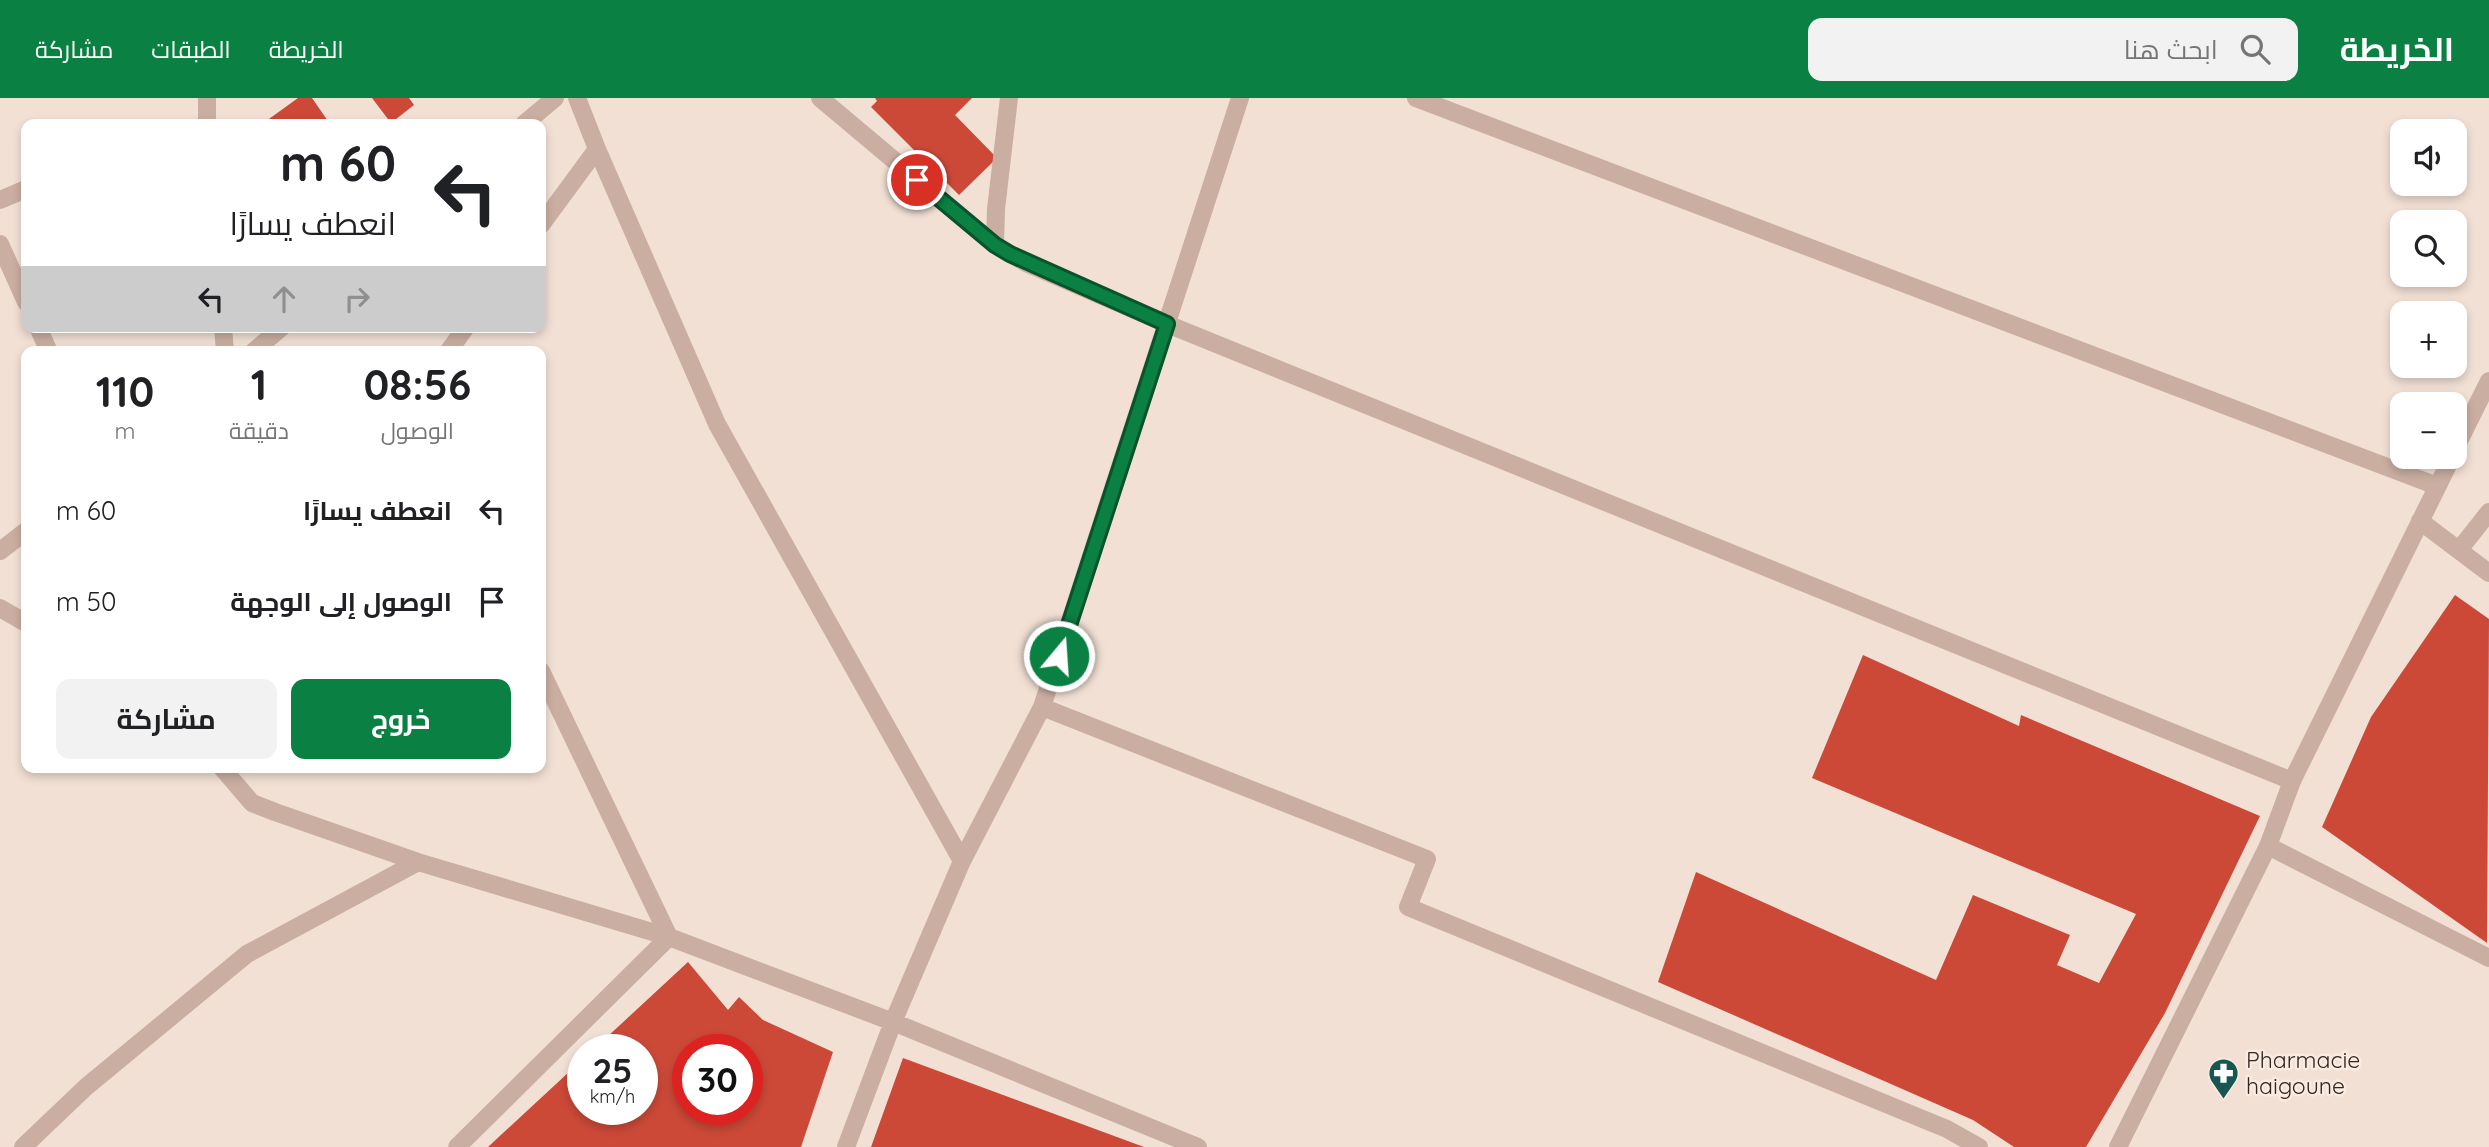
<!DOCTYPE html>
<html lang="ar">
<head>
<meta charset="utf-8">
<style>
	:root { --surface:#fff; --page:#f2f2f2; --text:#202124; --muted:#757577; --accent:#0b8043 }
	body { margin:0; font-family:Quicksand,Cairo,sans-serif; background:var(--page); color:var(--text); direction:rtl; height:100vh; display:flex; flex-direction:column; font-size:26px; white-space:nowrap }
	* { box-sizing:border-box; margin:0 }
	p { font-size:23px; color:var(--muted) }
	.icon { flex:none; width:38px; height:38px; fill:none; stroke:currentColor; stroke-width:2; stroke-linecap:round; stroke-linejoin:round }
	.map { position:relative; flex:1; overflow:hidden; direction:ltr }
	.drawer { position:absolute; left:21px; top:248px; width:525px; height:427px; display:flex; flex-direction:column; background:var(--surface); border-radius:14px; box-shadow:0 4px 10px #0003; direction:rtl }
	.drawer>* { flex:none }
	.hud { position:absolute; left:21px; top:21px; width:525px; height:214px; border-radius:14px; box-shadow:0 4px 10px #0003; direction:rtl; background:#fff; color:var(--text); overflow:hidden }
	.fabs { position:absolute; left:2390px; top:21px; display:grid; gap:14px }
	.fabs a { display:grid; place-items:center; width:77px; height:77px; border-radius:14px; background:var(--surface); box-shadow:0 4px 10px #0003; font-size:35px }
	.speed { position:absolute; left:567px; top:936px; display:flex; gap:14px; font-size:35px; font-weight:700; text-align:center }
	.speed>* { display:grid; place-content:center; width:91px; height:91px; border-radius:50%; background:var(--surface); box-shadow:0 4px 10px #0003; line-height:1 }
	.speed small { font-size:18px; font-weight:400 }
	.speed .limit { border:10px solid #d22; background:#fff; color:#111 }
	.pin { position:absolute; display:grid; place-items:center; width:60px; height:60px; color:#fff; margin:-30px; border:4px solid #fff; border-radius:50%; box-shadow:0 2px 7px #0007 }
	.me { position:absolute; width:77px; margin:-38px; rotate:18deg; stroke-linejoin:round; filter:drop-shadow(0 0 5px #0008) }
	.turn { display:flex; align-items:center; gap:24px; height:147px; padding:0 35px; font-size:32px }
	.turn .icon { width:91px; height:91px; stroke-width:2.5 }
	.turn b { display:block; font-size:49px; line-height:60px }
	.lanes { display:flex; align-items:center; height:66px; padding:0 35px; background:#0003; justify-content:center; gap:35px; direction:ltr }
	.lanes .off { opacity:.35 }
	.eta { display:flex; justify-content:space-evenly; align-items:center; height:119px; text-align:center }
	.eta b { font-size:42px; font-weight:700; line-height:49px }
	.cta { display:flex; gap:14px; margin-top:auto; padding:14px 35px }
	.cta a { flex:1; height:80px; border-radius:14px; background:var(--accent); color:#fff; font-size:28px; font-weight:700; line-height:80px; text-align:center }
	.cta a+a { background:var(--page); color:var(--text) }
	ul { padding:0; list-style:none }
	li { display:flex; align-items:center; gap:21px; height:91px; padding:0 35px }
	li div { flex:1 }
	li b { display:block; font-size:26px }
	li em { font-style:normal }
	header { display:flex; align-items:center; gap:42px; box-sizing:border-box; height:98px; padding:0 35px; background:var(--accent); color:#fff }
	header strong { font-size:33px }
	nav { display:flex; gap:38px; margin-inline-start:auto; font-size:24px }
	.search { width:490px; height:63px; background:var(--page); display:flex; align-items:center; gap:18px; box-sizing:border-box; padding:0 24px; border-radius:14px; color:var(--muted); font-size:26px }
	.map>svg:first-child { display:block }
	.building { fill:#cc4938; fill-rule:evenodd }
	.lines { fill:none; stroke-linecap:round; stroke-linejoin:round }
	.minor { stroke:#caaea1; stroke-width:18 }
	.tertiary { stroke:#caaea1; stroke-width:18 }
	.route-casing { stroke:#07532c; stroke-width:18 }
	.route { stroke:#0b8043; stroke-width:12 }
	.labels { text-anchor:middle; stroke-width:5; stroke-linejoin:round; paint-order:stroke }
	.poi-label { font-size:23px; fill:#332724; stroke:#faebe1; text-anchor:start }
</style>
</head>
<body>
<header>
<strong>الخريطة</strong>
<div class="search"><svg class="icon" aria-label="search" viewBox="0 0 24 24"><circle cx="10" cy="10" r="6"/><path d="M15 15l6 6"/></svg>ابحث هنا</div>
<nav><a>الخريطة</a><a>الطبقات</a><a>مشاركة</a></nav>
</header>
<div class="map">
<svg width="2489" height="1049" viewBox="0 0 2489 1049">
	<rect width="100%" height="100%" fill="#f2e0d5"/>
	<!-- building -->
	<path class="building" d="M298 0H312L330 26H262Z
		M372 0H409L414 7 391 25Z
		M875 0H972L955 17 997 60 959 97 871 9 877 3Z
		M2455 497 2489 521 2487 845 2322 729 2371 619Z
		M1863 557 2019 628 2021 617 2260 718 2165 915 2086 1049H2014L1973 1022 1658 884 1696 774 1936 882 1973 797 2070 837 2057 867 2099 885 2136 816 1812 680Z
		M688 864 728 912 739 899 763 922 833 954 801 1049H488L583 961V1012H642V952H593ZM688 952H747V1012H688Z
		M903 960 1144 1049H871Z"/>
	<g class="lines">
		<!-- minor -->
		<path class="minor" d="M207 0V26
			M577 0 597 51 717 326 962 763
			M820 0 995 147
			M1009 0 996 111 995 147 1026 165 1167 226 2292 683
			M1416 0 2437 388
			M524 26 555 0
			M0 102 26 91
			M541 127 597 51
			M0 146 26 204
			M38 229 49 254
			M223 229 225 254
			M253 254 282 229
			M448 254 466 229
			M2420 423 2489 475
			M2459 452 2489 414
			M0 453 26 433
			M0 510 26 525
			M1042 609 1427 761 1408 809 1947 1031 1979 1049
			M222 670 252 705 275 714 418 764 669 839 893 924 1198 1049
			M2268 748 2489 860
			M23 1049 86 989 247 856 418 764
			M457 1049 669 839 541 573
			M846 1049 893 924 962 763 1042 609 1240 0"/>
		<!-- tertiary -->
		<path class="tertiary" d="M2455 351 2489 283
			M2118 1049 2268 748 2292 683 2452 359"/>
	</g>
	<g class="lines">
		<defs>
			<path id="route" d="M917 82 995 147 1010 156 1167 226 1059 558"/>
		</defs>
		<!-- route casing -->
		<use href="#route" class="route-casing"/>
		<!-- route -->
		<use href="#route" class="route"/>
	</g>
	<!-- icons -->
	<defs>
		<symbol id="pharmacy-pin" viewBox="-11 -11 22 30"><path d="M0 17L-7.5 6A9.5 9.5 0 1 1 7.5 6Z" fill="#185652" stroke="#faebe1"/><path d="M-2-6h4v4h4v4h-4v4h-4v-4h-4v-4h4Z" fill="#fff"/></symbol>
	</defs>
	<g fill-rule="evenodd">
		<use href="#pharmacy-pin" x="2206" y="958" width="35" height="47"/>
	</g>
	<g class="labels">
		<!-- poi labels -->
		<g class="poi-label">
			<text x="2246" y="970">Pharmacie<tspan x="2246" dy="26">haigoune</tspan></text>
		</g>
	</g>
</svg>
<div class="fabs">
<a><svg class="icon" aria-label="sound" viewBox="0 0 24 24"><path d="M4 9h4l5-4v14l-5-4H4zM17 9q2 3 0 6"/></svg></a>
<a><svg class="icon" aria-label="search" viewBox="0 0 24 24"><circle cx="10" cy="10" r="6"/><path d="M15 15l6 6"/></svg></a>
<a>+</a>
<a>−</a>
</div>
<div class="speed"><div>25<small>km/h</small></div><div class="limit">30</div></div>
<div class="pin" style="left:917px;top:82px;background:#d93025"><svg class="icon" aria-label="arrive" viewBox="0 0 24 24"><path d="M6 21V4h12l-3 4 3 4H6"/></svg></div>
<svg class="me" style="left:1059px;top:558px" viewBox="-20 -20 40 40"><circle r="17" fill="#0b8043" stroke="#fff" stroke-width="3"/><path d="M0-11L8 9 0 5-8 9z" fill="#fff"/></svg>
<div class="hud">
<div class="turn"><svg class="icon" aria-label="left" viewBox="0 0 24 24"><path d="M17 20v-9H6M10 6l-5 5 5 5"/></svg><div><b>60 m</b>انعطف يسارًا</div></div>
<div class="lanes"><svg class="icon" aria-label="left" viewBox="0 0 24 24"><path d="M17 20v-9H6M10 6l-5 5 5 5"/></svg><svg class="icon off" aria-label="ahead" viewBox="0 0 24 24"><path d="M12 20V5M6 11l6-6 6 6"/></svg><svg class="icon off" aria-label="right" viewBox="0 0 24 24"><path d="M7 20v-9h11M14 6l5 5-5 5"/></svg></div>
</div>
<section class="drawer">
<div class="eta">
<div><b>08:56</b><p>الوصول</p></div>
<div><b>1</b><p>دقيقة</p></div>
<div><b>110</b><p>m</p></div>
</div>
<ul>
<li><svg class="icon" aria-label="left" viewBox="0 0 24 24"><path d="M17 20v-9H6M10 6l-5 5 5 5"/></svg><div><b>انعطف يسارًا</b></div><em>60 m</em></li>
<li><svg class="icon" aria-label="arrive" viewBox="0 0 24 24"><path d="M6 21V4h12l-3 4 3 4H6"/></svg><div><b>الوصول إلى الوجهة</b></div><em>50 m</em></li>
</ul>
<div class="cta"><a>خروج</a><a>مشاركة</a></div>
</section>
</div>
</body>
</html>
